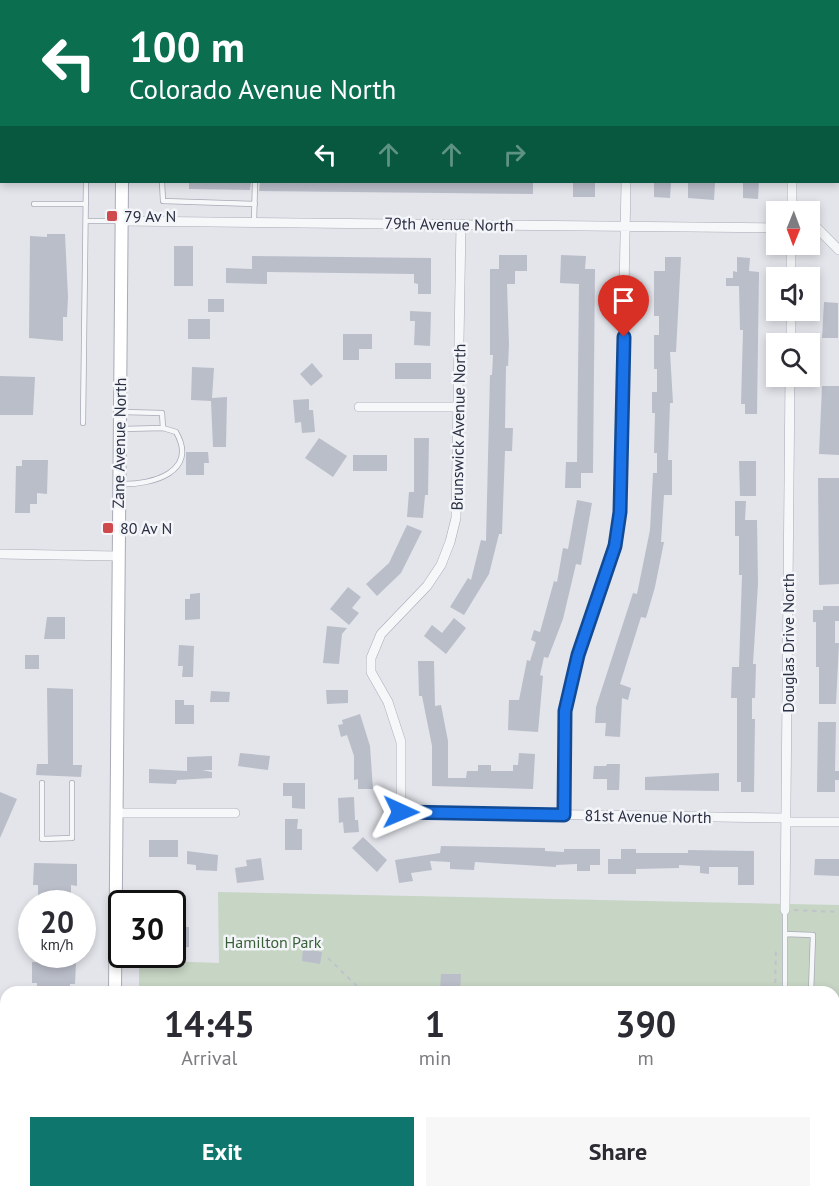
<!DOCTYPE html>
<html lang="en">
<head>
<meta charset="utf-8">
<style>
	:root { --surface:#fff; --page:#f7f7f7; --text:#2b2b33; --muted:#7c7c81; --accent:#0f766e }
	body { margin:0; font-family:"PT Sans",sans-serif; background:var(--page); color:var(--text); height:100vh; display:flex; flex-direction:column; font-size:22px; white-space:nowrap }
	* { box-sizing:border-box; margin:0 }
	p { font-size:20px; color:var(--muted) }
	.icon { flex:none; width:33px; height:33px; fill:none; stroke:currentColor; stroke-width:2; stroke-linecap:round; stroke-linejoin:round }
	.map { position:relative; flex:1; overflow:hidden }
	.sheet { position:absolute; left:0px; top:986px; width:840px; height:212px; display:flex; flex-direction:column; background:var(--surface); border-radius:18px 18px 0 0; box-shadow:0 3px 9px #0003 }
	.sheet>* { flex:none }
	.hud { position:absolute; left:0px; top:0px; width:840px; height:183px; box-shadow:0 3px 9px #0003; background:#0b6e4f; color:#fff; overflow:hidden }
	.needle { width:39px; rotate:181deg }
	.buttons { position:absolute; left:766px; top:201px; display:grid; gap:12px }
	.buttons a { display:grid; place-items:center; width:54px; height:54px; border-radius:0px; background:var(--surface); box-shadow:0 3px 9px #0003; font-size:30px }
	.speed { position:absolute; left:18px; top:890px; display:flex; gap:12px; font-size:30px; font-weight:700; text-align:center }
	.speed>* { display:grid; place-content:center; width:78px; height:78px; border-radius:50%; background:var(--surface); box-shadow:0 3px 9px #0003; line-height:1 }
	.speed small { font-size:15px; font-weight:400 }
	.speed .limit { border:3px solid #111; border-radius:9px; background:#fff; color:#111 }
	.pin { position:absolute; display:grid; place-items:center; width:51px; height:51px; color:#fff; margin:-62px -26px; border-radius:50% 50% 50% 0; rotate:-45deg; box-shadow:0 0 6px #0007 }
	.pin .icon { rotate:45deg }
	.me { position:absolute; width:66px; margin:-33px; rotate:91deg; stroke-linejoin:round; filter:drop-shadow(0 0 4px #0008) }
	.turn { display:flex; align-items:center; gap:21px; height:126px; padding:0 30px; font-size:27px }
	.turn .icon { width:78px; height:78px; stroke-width:2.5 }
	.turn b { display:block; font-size:42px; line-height:51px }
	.lanes { display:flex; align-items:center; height:57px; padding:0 30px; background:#0003; justify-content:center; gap:30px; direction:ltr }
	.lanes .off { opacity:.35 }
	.eta { display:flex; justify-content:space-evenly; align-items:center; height:102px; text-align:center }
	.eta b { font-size:36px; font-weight:800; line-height:42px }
	.button { display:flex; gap:12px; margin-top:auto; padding:12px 30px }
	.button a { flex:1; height:69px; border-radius:0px; background:var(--accent); color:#fff; font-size:24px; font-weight:800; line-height:69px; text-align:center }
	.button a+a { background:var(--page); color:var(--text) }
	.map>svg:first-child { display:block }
	.built { fill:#d1d4dd }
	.green { fill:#c6d5c4 }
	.building { fill:#babec9 }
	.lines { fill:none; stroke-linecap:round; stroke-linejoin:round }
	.lane-casing { stroke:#a8abb6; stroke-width:6 }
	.street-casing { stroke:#a8abb6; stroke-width:10 }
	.secondary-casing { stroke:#a8abb6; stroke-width:14 }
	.path { stroke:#c1c3ca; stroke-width:2; stroke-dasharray:4.5 4.5; stroke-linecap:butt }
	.lane { stroke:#f6f7f9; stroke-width:4.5 }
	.street { stroke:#f6f7f9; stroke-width:9 }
	.secondary { stroke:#fff; stroke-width:12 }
	.route-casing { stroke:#114b97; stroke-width:15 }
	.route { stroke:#1a73e8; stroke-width:10 }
	.poi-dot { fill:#ce4a4c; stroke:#f3f5f8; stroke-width:2 }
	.labels { text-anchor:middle; stroke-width:5; stroke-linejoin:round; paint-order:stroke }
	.poi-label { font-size:16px; fill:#2b3044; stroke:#f3f5f8; text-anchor:start }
	.street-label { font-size:16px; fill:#2b3044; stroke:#f3f5f8 }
	.park-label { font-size:16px; fill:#3a5f38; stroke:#f3f5f8 }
</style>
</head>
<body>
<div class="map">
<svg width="839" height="1196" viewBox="0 0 839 1196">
	<rect width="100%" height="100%" fill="#e3e5eb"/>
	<!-- built -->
	<path class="built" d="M0 1112H6V1191H92V1196H0Z"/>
	<!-- green -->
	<path class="green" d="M218 892 839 905V1031H834V992H139V960L219 963Z
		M0 1147H6V1191H52V1196H0Z"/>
	<!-- building -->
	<path class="building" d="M189 182H251L250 190 189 189Z
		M260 182H533V194L259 191Z
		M573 182H595V197H573Z
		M654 182H671L670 198 654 197Z
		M688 182 715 183 714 200 688 198Z
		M743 182H759L758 199 743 198Z
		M47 234H65L68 297 67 317H63V341L29 338 30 236 47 237Z
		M174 246H193V286H174Z
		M499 255H527V271H515V284H507L509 344 508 366H506L505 428H513L512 451H505L502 534H499L489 574 464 615 450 607 468 578 471 580 481 540 486 541 490 375H492L493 355H490V269H499Z
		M561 255 586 256 585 269H595L593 473H581V488H565L566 462H577L579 284 560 283Z
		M252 256 431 258V294H418V284L414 283V274L267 272V284L226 283V268L252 269Z
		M665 257H681L676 352H670L673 403H670L668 460H672V495H664L661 542H664L655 587 646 618 641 617 620 684 631 688 628 700 622 698 620 737 605 736 606 723H595L596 707 633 593 637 594 650 530 653 473H657V453H654L655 413H652V392H657V369H654V335H659V316H654V271H665Z
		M737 257 750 258 749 271 759 272 757 414H745V404H741L743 330H740L739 286H726V278H733V271L737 272Z
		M208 299H224V312H208Z
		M824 302 838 303V338H822Z
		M410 311 431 312 430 346 414 345 415 321H410Z
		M188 319H210V339H188Z
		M343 334H372V349H359V360H343Z
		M312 363 323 376 311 386 300 374Z
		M395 363H431V379H395Z
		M192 367 214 368 212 398 227 397 226 447H213L211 401 191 400Z
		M0 376 35 377 33 415H0Z
		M822 386H839V455L819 454Z
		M309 399V410H313L315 432 302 433 301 422 295 423 293 400Z
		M319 438 347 456 333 477 305 458Z
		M414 438H429L428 495H425L423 518 407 517 409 492H414Z
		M186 452H208L209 463H204V475H186Z
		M353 455H387V471H353Z
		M22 460H48L47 494 37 493V504H30V513H15L16 466H22Z
		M739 461H756V496H740Z
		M818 478H839V584L819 585Z
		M577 500 592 503 581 565 576 564 563 619 548 658 544 657 540 675 543 676 538 732 508 730 509 700H519L527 660 530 661 536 642 531 640 534 630 540 632 554 581 557 582 563 548 568 549Z
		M735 501H746L745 520H757L758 584 753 664H756L755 698H752V719H755L754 792H741V782H737V698H731L732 667H739L742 575H739V536H735Z
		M407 525 422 531 401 573 377 596 366 584 389 563Z
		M348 587 361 597 352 608 359 613 349 625 330 609Z
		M200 593V619L185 620V599H190V594Z
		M823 606H839V621H835V643H839L836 704H819V667H816V622H813V610H823Z
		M47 617H65V639H44Z
		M454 618 466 628 446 654 424 636 432 625 442 633Z
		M327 626 347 628 342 634 339 664 323 663Z
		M179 645 194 646 193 677H182L183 666H178Z
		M25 655H39V669H25Z
		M418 661H434L435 706 441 705 448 741V778H466L467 771H478V765H491V771H513V765H518L519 753 535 754 533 789 432 786V746L422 696H419Z
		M47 688 73 689V765H82L81 777 36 775 37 764H48Z
		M326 690H348V703L327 704Z
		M211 691 230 692 229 702H210Z
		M175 700H184V705H194V724H175Z
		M360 714 370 746 373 789H358V779L354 780V756L347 735 341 737 338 725 343 724 342 720Z
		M818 722H836L835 771H839V780H835V792H817Z
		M240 753 270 756 268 770 238 766Z
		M212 756V770H202L212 772V778L177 780 176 784 149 783V769L187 771V757Z
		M607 764H620L619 790H607V779H593L594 766H606Z
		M719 773V791L645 790V777Z
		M283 783H305V809L292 808V796H283Z
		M0 792 17 799 0 838Z
		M354 797 355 820H358L359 832 344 833 343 822 339 823 338 798Z
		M285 819H298L297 829H302V850H285Z
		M363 837 387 860 377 872 352 848Z
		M149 840H178V857H149Z
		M441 846 545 848V851L564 852V849H600V865H590V871H577V864L556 865V867L475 862 474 870 450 869V862L430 861 432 870 411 873 413 881 399 883 395 860 440 853Z
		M621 849H636V853H688V850L754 851V885H738V867H709V874L700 873V866L679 865V868L636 869V874H608V859H621Z
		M187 851 218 855 217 871 196 870V865L187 864Z
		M261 858 264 880 237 883 235 868 247 866 246 860Z
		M815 859H839V876L814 875Z
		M34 863 77 864V886L71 885V903H38V885H33Z
		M172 927H189V947L172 948Z
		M303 949 322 952 320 964 302 961Z
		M32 962 76 963 75 984H70V992H37V983H32Z
		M441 974H461L460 992H440Z"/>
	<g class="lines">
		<defs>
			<path id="lane" d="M88 0V2
				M321 0 322 2
				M221 2V0
				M289 2V0
				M498 2 500 0
				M522 2V0
				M162 182 163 201 255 204
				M34 204H86
				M86 221H119
				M254 222 255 182
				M123 412 162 413 163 428
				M83 423 86 182
				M121 484C152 485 199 472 176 432L163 428 122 429
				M42 783V839L72 838V783
				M785 910V992
				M785 934 813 935 811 992"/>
			<path id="street" d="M627 2V0
				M793 2V0
				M792 182V202L801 212
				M122 221 777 228
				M810 221 839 250
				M461 224 456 518 450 542 441 565 427 586 381 634 371 658V672L388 702 401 742V812L786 818
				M791 278V244
				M791 344V310
				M359 407H459
				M0 554 118 556
				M116 813H235
				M564 815C564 771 561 726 571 683 584 625 610 571 620 512L626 182
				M786 822H839
				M785 910 790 376
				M684 1191V1196
				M470 1196 471 1191
				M655 1196V1191"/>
			<path id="secondary" d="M115 0V2
				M133 2V0
				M115 992 122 182
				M113 1196V1191
				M783 1196V1191"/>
		</defs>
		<!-- lane casing -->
		<use href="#lane" class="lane-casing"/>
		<!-- street casing -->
		<use href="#street" class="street-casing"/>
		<!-- secondary casing -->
		<use href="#secondary" class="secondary-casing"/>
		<!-- path -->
		<path class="path" d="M794 910 839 912
			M328 958 363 992
			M775 992 776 947
			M834 1007 839 1005
			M0 1132 6 1133"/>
		<!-- lane -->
		<use href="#lane" class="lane"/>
		<!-- street -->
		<use href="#street" class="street"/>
		<!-- secondary -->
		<use href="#secondary" class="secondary"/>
	</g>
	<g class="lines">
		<defs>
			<path id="route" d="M401 812 564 815 565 711 578 655 615 546 620 512 624 337"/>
		</defs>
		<!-- route casing -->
		<use href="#route" class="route-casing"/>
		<!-- route -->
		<use href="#route" class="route"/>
	</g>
	<!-- markers -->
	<g class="poi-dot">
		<rect x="106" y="210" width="12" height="12" rx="3"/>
		<rect x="102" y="522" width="12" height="12" rx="3"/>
	</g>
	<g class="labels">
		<!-- poi labels -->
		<g class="poi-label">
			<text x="124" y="222">79 Av N</text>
			<text x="120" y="534">80 Av N</text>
		</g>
		<!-- street labels -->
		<g class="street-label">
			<text transform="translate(449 224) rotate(1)" y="6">79th Avenue North</text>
			<text transform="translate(458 427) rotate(-89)" y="6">Brunswick Avenue North</text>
			<text transform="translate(119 443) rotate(-89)" y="6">Zane Avenue North</text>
			<text transform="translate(788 643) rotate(-90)" y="6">Douglas Drive North</text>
			<text transform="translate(648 816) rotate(1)" y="6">81st Avenue North</text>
		</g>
		<!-- park labels -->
		<g class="park-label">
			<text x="273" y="948">Hamilton Park</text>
		</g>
	</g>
</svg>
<div class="buttons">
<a><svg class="needle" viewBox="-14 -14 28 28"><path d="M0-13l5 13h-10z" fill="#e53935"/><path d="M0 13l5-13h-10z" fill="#7c7c81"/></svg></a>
<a><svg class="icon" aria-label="sound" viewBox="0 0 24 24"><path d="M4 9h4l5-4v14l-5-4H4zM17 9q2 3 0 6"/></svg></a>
<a><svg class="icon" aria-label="search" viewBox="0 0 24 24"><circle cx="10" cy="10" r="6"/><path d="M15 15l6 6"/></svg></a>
</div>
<div class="speed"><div>20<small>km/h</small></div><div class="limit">30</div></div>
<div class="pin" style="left:624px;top:337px;background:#d93025"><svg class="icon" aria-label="arrive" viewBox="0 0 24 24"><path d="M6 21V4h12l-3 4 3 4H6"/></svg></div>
<svg class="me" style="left:401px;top:812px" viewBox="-20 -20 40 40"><path d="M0-17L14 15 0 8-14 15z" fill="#1a73e8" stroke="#fff" stroke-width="4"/></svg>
<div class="hud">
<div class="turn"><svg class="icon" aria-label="left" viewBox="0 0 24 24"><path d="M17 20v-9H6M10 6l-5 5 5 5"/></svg><div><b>100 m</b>Colorado Avenue North</div></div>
<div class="lanes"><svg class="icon" aria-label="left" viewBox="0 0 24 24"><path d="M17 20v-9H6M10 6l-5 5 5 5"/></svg><svg class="icon off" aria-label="ahead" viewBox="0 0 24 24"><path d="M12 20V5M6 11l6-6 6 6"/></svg><svg class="icon off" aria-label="ahead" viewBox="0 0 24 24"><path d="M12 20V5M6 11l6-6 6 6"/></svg><svg class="icon off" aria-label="right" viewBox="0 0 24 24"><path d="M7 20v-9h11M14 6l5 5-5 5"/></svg></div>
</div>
<section class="sheet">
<div class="eta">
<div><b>14:45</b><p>Arrival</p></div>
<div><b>1</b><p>min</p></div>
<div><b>390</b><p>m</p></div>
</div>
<div class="button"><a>Exit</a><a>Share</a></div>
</section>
</div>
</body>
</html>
